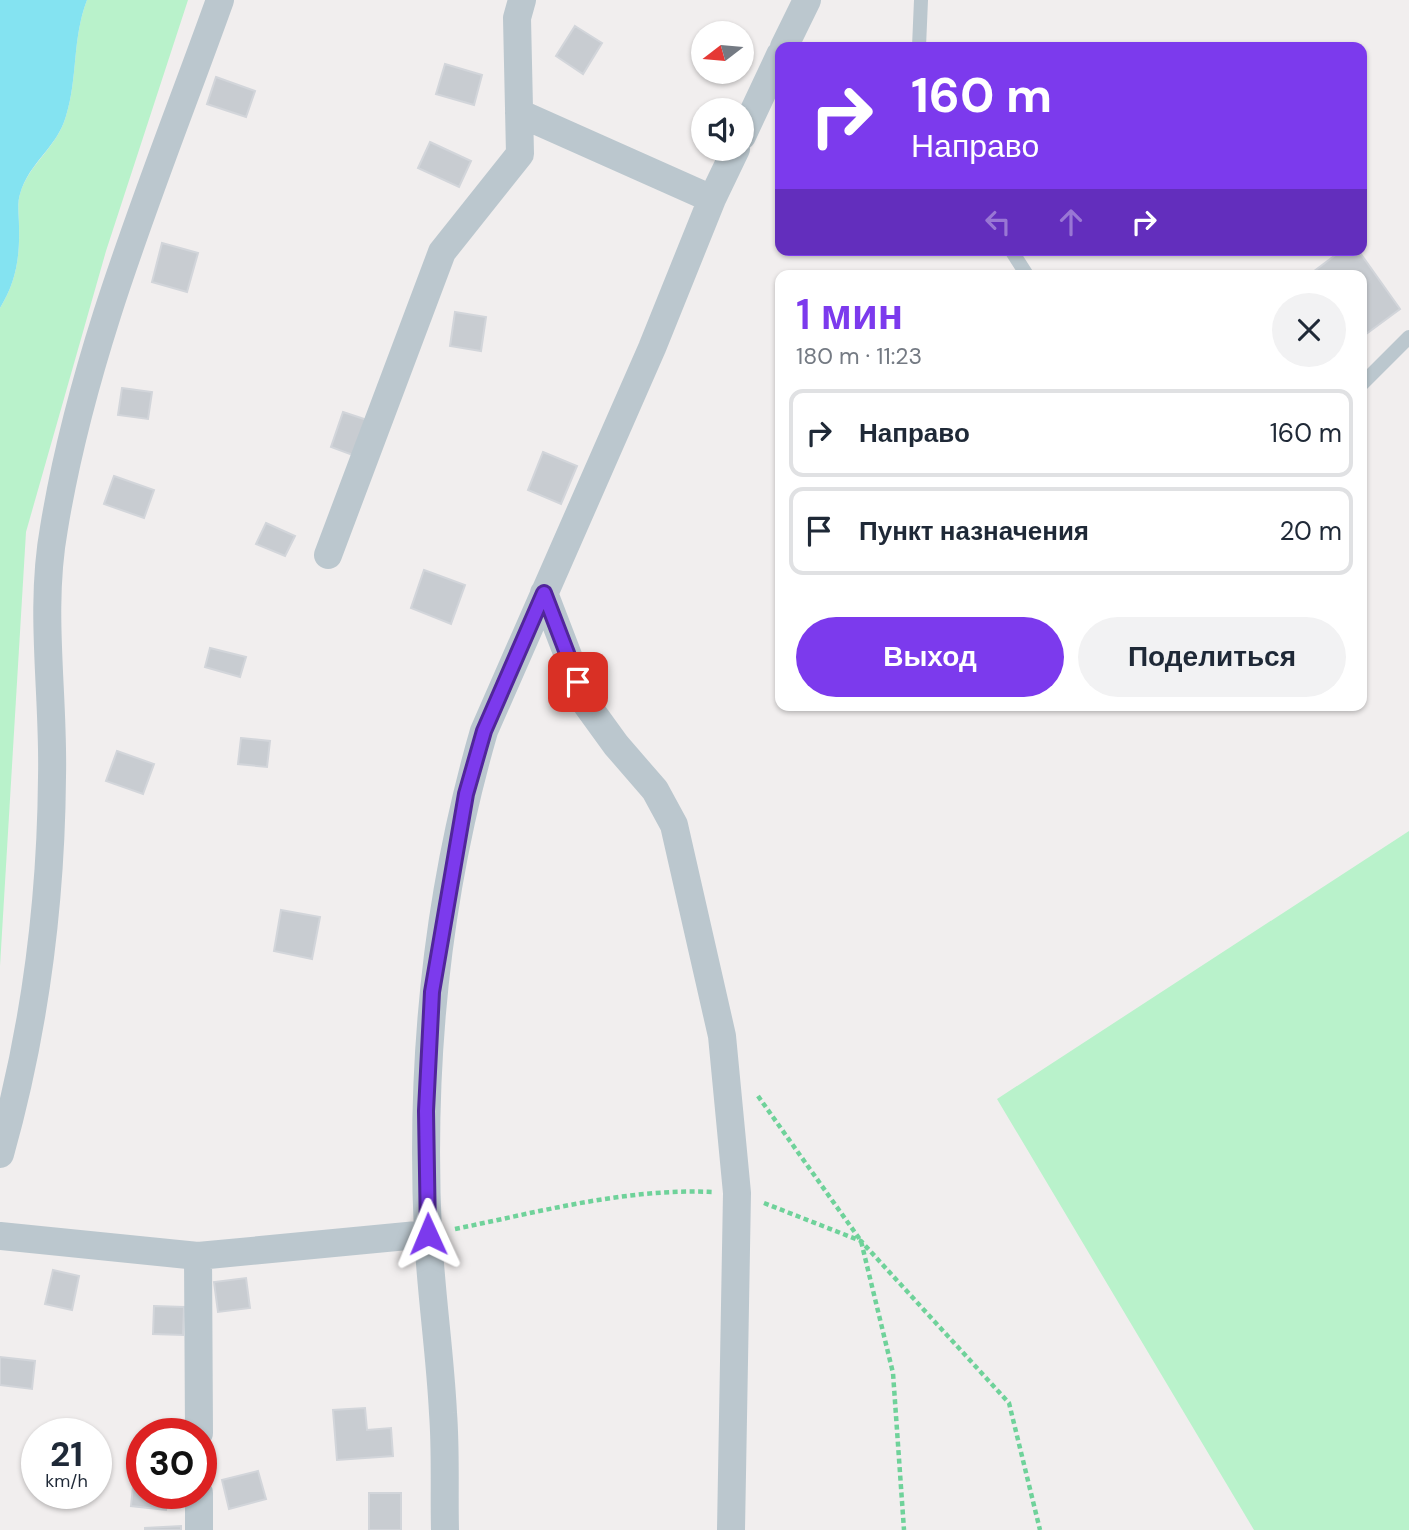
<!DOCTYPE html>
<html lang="ru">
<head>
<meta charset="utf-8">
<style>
	:root { --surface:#fff; --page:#f2f2f3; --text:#1f2937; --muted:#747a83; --line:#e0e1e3; --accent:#7c3aed }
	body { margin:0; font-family:"DM Sans",sans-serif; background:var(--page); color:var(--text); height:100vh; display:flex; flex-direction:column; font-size:26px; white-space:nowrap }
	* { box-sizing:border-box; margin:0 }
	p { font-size:23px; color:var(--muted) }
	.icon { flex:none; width:38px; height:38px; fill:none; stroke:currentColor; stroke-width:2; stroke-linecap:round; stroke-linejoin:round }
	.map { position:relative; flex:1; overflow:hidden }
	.side { position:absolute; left:775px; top:270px; width:592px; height:441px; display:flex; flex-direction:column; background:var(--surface); border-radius:14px; box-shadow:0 2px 5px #0004 }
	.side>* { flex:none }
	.banner { position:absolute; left:775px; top:42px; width:592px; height:214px; border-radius:14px; box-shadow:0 2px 5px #0004; background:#7c3aed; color:#fff; overflow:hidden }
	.needle { width:46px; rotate:254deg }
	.fabs { position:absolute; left:691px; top:21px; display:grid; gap:14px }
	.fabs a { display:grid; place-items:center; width:63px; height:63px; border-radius:50%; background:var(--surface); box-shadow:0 2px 5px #0004; font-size:35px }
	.speed { position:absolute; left:21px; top:1418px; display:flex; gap:14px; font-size:35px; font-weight:700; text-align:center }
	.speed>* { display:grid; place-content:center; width:91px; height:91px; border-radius:50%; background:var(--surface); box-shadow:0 2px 5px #0004; line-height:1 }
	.speed small { font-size:18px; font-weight:400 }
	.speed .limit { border:10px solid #d22; background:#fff; color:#111 }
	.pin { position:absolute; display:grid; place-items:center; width:60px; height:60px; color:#fff; margin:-30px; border-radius:14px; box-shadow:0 4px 10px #0006 }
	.me { position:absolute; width:77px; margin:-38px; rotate:359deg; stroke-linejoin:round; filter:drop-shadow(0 0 5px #0008) }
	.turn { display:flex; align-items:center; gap:24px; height:147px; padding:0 21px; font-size:32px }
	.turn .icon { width:91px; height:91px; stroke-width:2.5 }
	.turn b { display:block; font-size:49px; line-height:60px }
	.lanes { display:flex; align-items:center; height:66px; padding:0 21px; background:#0003; justify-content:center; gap:35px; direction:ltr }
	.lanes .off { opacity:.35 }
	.round { display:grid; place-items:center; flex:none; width:74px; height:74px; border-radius:37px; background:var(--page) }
	.overview { display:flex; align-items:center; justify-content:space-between; height:119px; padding:0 21px }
	h1 { font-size:42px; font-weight:600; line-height:52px; color:var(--accent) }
	.action { display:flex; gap:14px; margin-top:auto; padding:14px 21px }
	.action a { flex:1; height:80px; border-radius:42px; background:var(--accent); color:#fff; font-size:28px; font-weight:600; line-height:80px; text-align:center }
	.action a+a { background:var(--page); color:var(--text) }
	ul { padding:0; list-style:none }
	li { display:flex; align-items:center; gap:21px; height:88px; margin:0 14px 10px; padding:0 7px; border:4px solid var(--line); border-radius:14px }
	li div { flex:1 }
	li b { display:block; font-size:26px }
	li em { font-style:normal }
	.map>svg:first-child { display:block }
	.green { fill:#b9f2cb }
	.water { fill:#84e3f1 }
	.building { fill:#c8ccd1; stroke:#d2d5da; stroke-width:2 }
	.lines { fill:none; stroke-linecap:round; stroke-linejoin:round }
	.path { stroke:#6fd29a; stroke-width:4.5; stroke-dasharray:5 3.5; stroke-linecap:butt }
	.service { stroke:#bbc7ce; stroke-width:14 }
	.minor { stroke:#bbc7ce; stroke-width:28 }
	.route-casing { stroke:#51269a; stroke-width:18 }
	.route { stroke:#7c3aed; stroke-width:12 }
</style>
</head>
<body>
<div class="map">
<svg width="1409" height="1530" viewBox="0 0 1409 1530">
	<rect width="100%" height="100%" fill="#f1eeee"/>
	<!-- green -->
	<path class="green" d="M87 0H188L106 251 26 532 0 966V308C16 282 20 257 19 226 19 216 17 203 20 194 29 163 57 148 66 116 78 78 72 39 87 0Z
		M1409 831V1530H1254L997 1099Z"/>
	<!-- water -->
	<path class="water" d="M0 0H87C72 39 78 78 66 116 57 148 29 162 20 194 17 203 19 216 19 226 20 257 16 282 0 308Z"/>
	<!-- building -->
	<path class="building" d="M575 26 602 43 583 74 556 56Z
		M445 64 482 75 474 105 436 94Z
		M216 77 255 91 246 117 207 104Z
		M430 142 471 161 459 187 418 168Z
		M162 243 198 253 187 292 152 282Z
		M1342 250H1358L1400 309 1362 337V275H1309Z
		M455 312 486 317 481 351 450 346Z
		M122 388 152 392 148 419 118 415Z
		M343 412 370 421 358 457 331 447Z
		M543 452 577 466 561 504 528 490Z
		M114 476 154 490 144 518 104 504Z
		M266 523 295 536 285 556 256 544Z
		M424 570 465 585 451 624 411 608Z
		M210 648 246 657 240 677 205 667Z
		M241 738 270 741 267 767 238 764Z
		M117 751 154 764 143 794 106 781Z
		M281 910 320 917 312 959 274 951Z
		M53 1270 79 1276 72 1310 45 1304Z
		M246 1278 250 1308 218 1312 214 1282Z
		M154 1306 184 1307 183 1335 153 1334Z
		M0 1357 35 1361 32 1389 0 1385Z
		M365 1408 367 1430 391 1428 393 1456 337 1460 333 1410Z
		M258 1471 266 1499 229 1509 222 1480Z
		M134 1476 142 1477V1493H168L166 1510 131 1506Z
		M369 1493H401V1530H369Z
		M181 1526V1530H145V1528Z"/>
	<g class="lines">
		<!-- path -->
		<path class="path" d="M758 1096 861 1241 893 1373 904 1530
			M764 1203 861 1241 1009 1403 1040 1530
			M455 1229C539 1212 626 1188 712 1192"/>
		<!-- service -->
		<path class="service" d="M919 47 921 0
			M1011 250 1027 275
			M1362 384 1409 337"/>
		<!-- minor -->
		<path class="minor" d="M784 47 807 0
			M519 113 712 199
			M742 136 780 55
			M328 555 442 252 520 154 517 18 522 0
			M544 593 587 705 616 745 655 790 674 825 722 1036 737 1193 731 1530
			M0 1154C34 1033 51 903 52 777 54 694 39 611 54 528 84 345 158 173 220 0
			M0 1236 198 1256 428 1234
			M198 1256 199 1433
			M199 1493V1530
			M445 1530C444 1491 446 1452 443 1413 440 1353 431 1294 428 1234 420 1065 437 893 484 731L652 348 712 199 736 149"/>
	</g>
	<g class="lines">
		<defs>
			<path id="route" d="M428 1234 426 1111 432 992 466 794 484 731 544 593 578 682"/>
		</defs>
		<!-- route casing -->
		<use href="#route" class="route-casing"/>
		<!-- route -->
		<use href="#route" class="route"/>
	</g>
</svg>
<div class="fabs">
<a><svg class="needle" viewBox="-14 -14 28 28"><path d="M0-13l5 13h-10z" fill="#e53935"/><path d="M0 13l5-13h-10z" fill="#747a83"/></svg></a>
<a><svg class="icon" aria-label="sound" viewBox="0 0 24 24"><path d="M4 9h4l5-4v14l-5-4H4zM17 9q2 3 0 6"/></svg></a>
</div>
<div class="speed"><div>21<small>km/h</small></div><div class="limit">30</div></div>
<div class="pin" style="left:578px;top:682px;background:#d93025"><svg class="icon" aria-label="arrive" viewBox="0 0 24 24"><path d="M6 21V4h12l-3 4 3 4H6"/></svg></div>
<svg class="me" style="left:428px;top:1234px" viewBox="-20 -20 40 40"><path d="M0-17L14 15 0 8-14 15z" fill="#7c3aed" stroke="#fff" stroke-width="4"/></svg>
<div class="banner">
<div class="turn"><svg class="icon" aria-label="right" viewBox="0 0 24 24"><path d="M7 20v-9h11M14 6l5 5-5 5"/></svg><div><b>160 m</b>Направо</div></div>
<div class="lanes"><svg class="icon off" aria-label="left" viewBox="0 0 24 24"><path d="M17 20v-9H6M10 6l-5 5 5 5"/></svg><svg class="icon off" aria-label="ahead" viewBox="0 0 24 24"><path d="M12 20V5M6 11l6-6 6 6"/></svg><svg class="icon" aria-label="right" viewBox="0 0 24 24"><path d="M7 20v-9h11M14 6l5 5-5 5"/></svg></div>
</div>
<section class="side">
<div class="overview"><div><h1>1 мин</h1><p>180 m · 11:23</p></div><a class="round"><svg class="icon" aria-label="close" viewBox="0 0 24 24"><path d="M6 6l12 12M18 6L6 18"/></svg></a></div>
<ul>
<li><svg class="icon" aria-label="right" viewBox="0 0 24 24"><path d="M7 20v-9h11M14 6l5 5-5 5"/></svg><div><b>Направо</b></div><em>160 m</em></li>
<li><svg class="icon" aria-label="arrive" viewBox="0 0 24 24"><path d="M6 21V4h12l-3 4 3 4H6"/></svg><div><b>Пункт назначения</b></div><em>20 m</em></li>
</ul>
<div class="action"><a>Выход</a><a>Поделиться</a></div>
</section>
</div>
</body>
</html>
